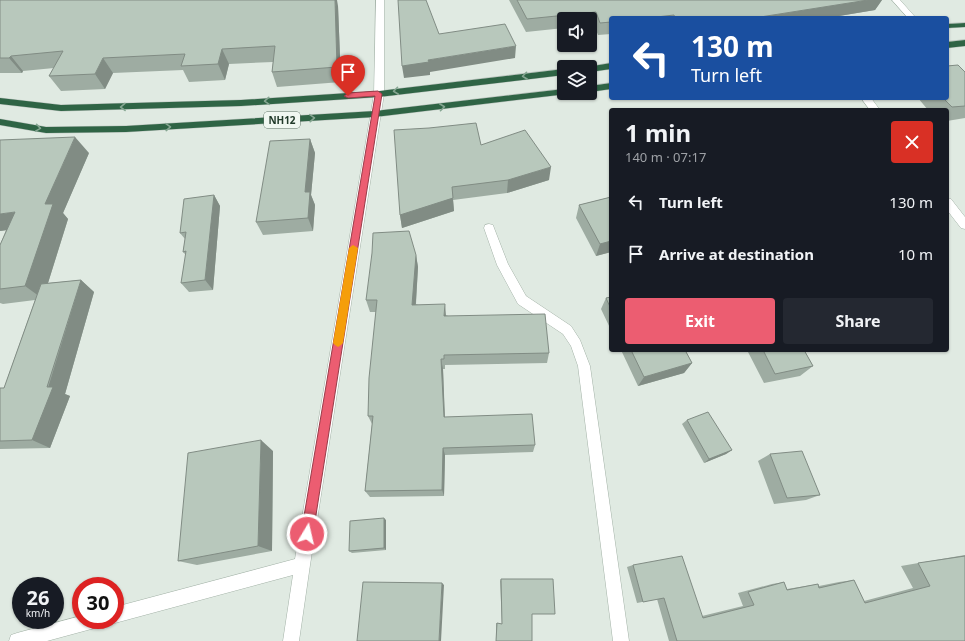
<!DOCTYPE html>
<html lang="en">
<head>
<meta charset="utf-8">
<style>
	:root { --surface:#171b24; --page:#242831; --text:#f1f3f6; --muted:#9ea1a6; --accent:#ec5d71 }
	body { margin:0; font-family:"Noto Sans",sans-serif; background:var(--page); color:var(--text); height:100vh; display:flex; flex-direction:column; font-size:15px; white-space:nowrap }
	* { box-sizing:border-box; margin:0 }
	p { font-size:13px; color:var(--muted) }
	.icon { flex:none; width:22px; height:22px; fill:none; stroke:currentColor; stroke-width:2; stroke-linecap:round; stroke-linejoin:round }
	.map { position:relative; flex:1; overflow:hidden }
	.panel { position:absolute; left:609px; top:108px; width:340px; height:244px; display:flex; flex-direction:column; background:var(--surface); border-radius:4px; box-shadow:0 1px 3px #0004 }
	.panel>* { flex:none }
	.top-card { position:absolute; left:609px; top:16px; width:340px; height:84px; border-radius:4px; box-shadow:0 1px 3px #0004; background:#1a4fa0; color:#fff; overflow:hidden }
	.buttons { position:absolute; left:557px; top:12px; display:grid; gap:8px }
	.buttons a { display:grid; place-items:center; width:40px; height:40px; border-radius:4px; background:var(--surface); box-shadow:0 1px 3px #0004; font-size:20px }
	.speed { position:absolute; left:12px; top:577px; display:flex; gap:8px; font-size:20px; font-weight:700; text-align:center }
	.speed>* { display:grid; place-content:center; width:52px; height:52px; border-radius:50%; background:var(--surface); box-shadow:0 1px 3px #0004; line-height:1 }
	.speed small { font-size:10px; font-weight:400 }
	.speed .limit { border:6px solid #d22; background:#fff; color:#111 }
	.pin { position:absolute; display:grid; place-items:center; width:34px; height:34px; color:#fff; margin:-41px -17px; border-radius:50% 50% 50% 0; rotate:-45deg; box-shadow:0 0 4px #0007 }
	.pin .icon { rotate:45deg }
	.me { position:absolute; width:44px; margin:-22px; rotate:9deg; stroke-linejoin:round; filter:drop-shadow(0 0 3px #0008) }
	.turn { display:flex; align-items:center; gap:14px; height:84px; padding:0 16px; font-size:18px }
	.turn .icon { width:52px; height:52px; stroke-width:2.5 }
	.turn b { display:block; font-size:28px; line-height:34px }
	.round { display:grid; place-items:center; flex:none; width:42px; height:42px; border-radius:4px; background:var(--page) }
	.head { display:flex; align-items:center; justify-content:space-between; height:68px; padding:0 16px }
	h1 { font-size:24px; font-weight:700; line-height:30px }
	.cta { display:flex; gap:8px; margin-top:auto; padding:8px 16px }
	.cta a { flex:1; height:46px; border-radius:4px; background:var(--accent); color:#fff; font-size:16px; font-weight:700; line-height:46px; text-align:center }
	.cta a+a { background:var(--page); color:var(--text) }
	ul { padding:0; list-style:none }
	li { display:flex; align-items:center; gap:12px; height:52px; padding:0 16px }
	li div { flex:1 }
	li b { display:block; font-size:15px }
	li em { font-style:normal }
	.map>svg:first-child { display:block }
	.lines { fill:none; stroke-linecap:round; stroke-linejoin:round }
	.street-casing { stroke:#a3b2a7; stroke-width:1 }
	.highway-casing { stroke:#bcc4bf; stroke-width:1 }
	.street { fill:#fff; fill-rule:evenodd }
	.highway { fill:#2f6445; fill-rule:evenodd }
	.wall { fill:#9eaca2 }
	.shaded-wall { fill:#818c84 }
	.building { fill:#b8c8bc; stroke:#818c84 }
	.oneway { stroke:#86a692 }
	.route { fill:#ec5d71; stroke:#993c49 }
	.slow { fill:#f59e0b }
	.labels { text-anchor:middle; stroke-width:3; stroke-linejoin:round; paint-order:stroke }
	.shield { fill:#f0f7f1; stroke:#5f7366; stroke-width:1 }
	.shield-label { font-size:10px; font-weight:bold; fill:#213a2a }
</style>
</head>
<body>
<div class="map">
<svg width="965" height="641" viewBox="0 0 965 641">
	<rect width="100%" height="100%" fill="#e0eae2"/>
	<g class="lines">
		<defs>
			<path id="street" d="M376 0H384V94L310 565 299 641H283L293 575 115 623 109 621 115 620V607L295 559 374 94Z
				M892 0H900L916 18H908Z
				M861 98H871L880 110H870Z
				M947 198 951 199 965 217V229L961 228 947 210Z
				M489 224 493 225 494 228 508 264 526 296 571 326 580 340 590 366 629 641H613L578 366 571 346 563 334 518 304 497 265 484 228 485 225Z
				M81 616V620H103L101 626 95 628 47 641H9L11 635 17 633Z"/>
			<path id="highway" d="M965 23V27L947 28V24Z
				M965 40V46L947 48V42Z
				M611 63V69L590 72V67H587Z
				M564 69V75L379 97 241 106 61 111 0 104V98L61 105 241 100 379 91Z
				M611 83V89L590 92V86Z
				M564 89V93H568L567 94 375 117 126 132 46 133 0 125V119L46 127 126 126 375 111Z"/>
		</defs>
		<!-- street casing -->
		<use href="#street" class="street-casing"/>
		<!-- highway casing -->
		<use href="#highway" class="highway-casing"/>
		<!-- street -->
		<use href="#street" class="street"/>
		<!-- highway -->
		<use href="#highway" class="highway"/>
	</g>
	<!-- wall -->
	<path class="wall" d="M0 0 338 6 341 82 277 87 272 72 273 62 229 64 225 80 189 82 183 70 113 73 105 89 61 91 49 76 54 68 23 71 22 73H0Z
		M509 0H882L875 10 827 18H611V34L598 35 594 25H590V19H564V28L526 32Z
		M965 72V118L947 121V110H928L918 98H947Z
		M310 139 315 153 311 195 315 205 313 231 263 235 256 222Z
		M481 145 549 180 507 193 453 200 454 211 402 228 400 215Z
		M89 153 63 213 68 219 48 283 81 280 94 292 65 394 70 396 50 448 0 449V388H4L35 300 3 304 0 303V245L6 230 0 231Z
		M214 195 220 206 213 290 189 292 181 283 186 255 183 252 185 239 180 233Z
		M611 197V252L596 256 576 218 579 205Z
		M416 255 418 267 416 304 549 353 547 363 445 365V369H443L445 417 535 445 533 452 445 455 444 496 370 497 365 491 372 424 368 416 376 312H370L366 300Z
		M611 297V330L601 309 606 298Z
		M621 350H685L692 363 684 373 638 386Z
		M750 350H804L813 366 800 376 764 383 748 352Z
		M687 420 732 450 726 454 704 463 682 424Z
		M273 451 272 551 197 565 178 561Z
		M770 454 820 495 806 500 774 504 758 461Z
		M386 520V550L352 553 349 551Z
		M965 555V641H669L657 599 637 603 627 567 633 565 702 616 743 606 738 593 772 584 784 582 787 589 818 584 819 586 839 582 854 580 864 601 913 588 901 566Z
		M501 579 555 614H532V641H496V623L502 624 500 581Z"/>
	<!-- shaded-wall -->
	<path class="shaded-wall" d="M335 0H337L338 6 341 82 337 67Z
		M868 0H882L875 10 827 18H754Z
		M516 46 515 58 430 72V75L404 78 402 66 428 60Z
		M222 49 229 64 225 80 218 64Z
		M11 56 23 71 22 73 9 58Z
		M103 58 113 73 105 89 95 74Z
		M75 137 89 153 63 213 68 219 43 299 25 286 45 204Z
		M310 139 315 153 311 195 315 205 313 231 308 218 305 192Z
		M551 167 549 180 507 193 508 180Z
		M452 187 454 211 402 228 400 215Z
		M214 195 220 206 213 290 205 280Z
		M15 212 32 227 0 231V214Z
		M611 241V252L596 256 600 244Z
		M416 255 418 267 415 316 412 305Z
		M81 280 94 292 65 394 70 396 50 448 32 440Z
		M445 304 446 316H444Z
		M441 359 443 369 445 425 444 417Z
		M692 363 684 373 638 386 644 377Z
		M261 440 273 451 272 551 258 546Z
		M443 448 445 455 444 496 442 490Z
		M732 450 726 454 704 463 709 459Z
		M384 518 386 520V550L384 548Z
		M442 583 444 585 441 641H439Z"/>
	<!-- building -->
	<path class="building" d="M0 0H335L337 67 272 72 275 46 222 49 218 64 181 66 185 54 103 58 95 74 49 76 63 51 11 56 9 58H0Z
		M398 0H426L439 34 505 24 516 46 428 60 429 62 402 66Z
		M517 0H868L754 18H675L674 15 648 18H611V22L600 23 596 12 527 19Z
		M958 65 965 72V106L952 107 943 98H947V66Z
		M476 123 481 145 525 130 551 167 508 180 452 187 453 198 400 215 394 130 429 128Z
		M75 137 45 204H53L25 286 0 289V245L15 212 0 214V140Z
		M310 139 305 192H310L308 218 256 222 270 141Z
		M214 195 205 280 181 283 186 251 183 252 186 232 180 233 184 199Z
		M611 197V241L600 244 579 205Z
		M409 231 416 255 412 305 445 304 444 316 545 314 549 353 444 355V359H441L444 417 532 414 535 445 443 448 442 490 365 491 373 416H368L369 378 377 300H366L372 253 373 233Z
		M81 280 47 387H53L32 440 0 441V388H4L41 284Z
		M611 297V309L606 298Z
		M631 350H685L692 363 644 377Z
		M763 350H804L813 366 775 374Z
		M708 412 732 450 709 459 687 420Z
		M261 440 258 546 178 561 188 453Z
		M802 451 820 495 787 498 770 454Z
		M384 518V548L349 551 350 521Z
		M682 556 703 618 754 605 748 592 784 582 787 590 818 584 819 588 854 580 865 603 930 586 918 563 965 556V641H677L664 598 643 602 633 565Z
		M501 579H553L555 614H532V641H496L497 623 502 624Z
		M363 582 442 583 439 641H357Z"/>
	<!-- one-way arrows -->
	<defs><path id="oneway-chevron" d="M-2-3.5L2.5 0L-2 3.5" fill="none" stroke-width="1.6" stroke-linecap="round" stroke-linejoin="round"/></defs>
	<g class="oneway">
		<use href="#oneway-chevron" transform="translate(525 76) rotate(173)"/>
		<use href="#oneway-chevron" transform="translate(396 91) rotate(173)"/>
		<use href="#oneway-chevron" transform="translate(267 101) rotate(176)"/>
		<use href="#oneway-chevron" transform="translate(123 107) rotate(179)"/>
		<use href="#oneway-chevron" transform="translate(442 107) rotate(-7)"/>
		<use href="#oneway-chevron" transform="translate(312 118) rotate(-4)"/>
		<use href="#oneway-chevron" transform="translate(168 127) rotate(-3)"/>
		<use href="#oneway-chevron" transform="translate(38 128) rotate(9)"/>
	</g>
	<!-- route -->
	<path class="route" d="M378 91 382 94 313 534 311 538 307 539 303 538 301 534 375 96 348 98 344 96 348 93Z"/>
	<!-- slow -->
	<path class="slow" d="M353 245 358 248 343 343 341 345 338 347 335 345 333 343 349 248Z"/>
	<g class="labels">
		<!-- shield labels -->
		<rect class="shield" x="264" y="112" width="36" height="16" rx="3"/>
		<g class="shield-label">
			<text x="282" y="124">NH12</text>
		</g>
	</g>
</svg>
<div class="buttons">
<a><svg class="icon" aria-label="sound" viewBox="0 0 24 24"><path d="M4 9h4l5-4v14l-5-4H4zM17 9q2 3 0 6"/></svg></a>
<a><svg class="icon" aria-label="layers" viewBox="0 0 24 24"><path d="M12 4l9 5-9 5-9-5zM3 14l9 5 9-5"/></svg></a>
</div>
<div class="speed"><div>26<small>km/h</small></div><div class="limit">30</div></div>
<div class="pin" style="left:348px;top:96px;background:#d93025"><svg class="icon" aria-label="arrive" viewBox="0 0 24 24"><path d="M6 21V4h12l-3 4 3 4H6"/></svg></div>
<svg class="me" style="left:307px;top:534px" viewBox="-20 -20 40 40"><circle r="17" fill="#ec5d71" stroke="#fff" stroke-width="3"/><path d="M0-11L8 9 0 5-8 9z" fill="#fff"/></svg>
<div class="top-card">
<div class="turn"><svg class="icon" aria-label="left" viewBox="0 0 24 24"><path d="M17 20v-9H6M10 6l-5 5 5 5"/></svg><div><b>130 m</b>Turn left</div></div>
</div>
<section class="panel">
<div class="head"><div><h1>1 min</h1><p>140 m · 07:17</p></div><a class="round" style="background:#d93025;color:#fff"><svg class="icon" aria-label="close" viewBox="0 0 24 24"><path d="M6 6l12 12M18 6L6 18"/></svg></a></div>
<ul>
<li><svg class="icon" aria-label="left" viewBox="0 0 24 24"><path d="M17 20v-9H6M10 6l-5 5 5 5"/></svg><div><b>Turn left</b></div><em>130 m</em></li>
<li><svg class="icon" aria-label="arrive" viewBox="0 0 24 24"><path d="M6 21V4h12l-3 4 3 4H6"/></svg><div><b>Arrive at destination</b></div><em>10 m</em></li>
</ul>
<div class="cta"><a>Exit</a><a>Share</a></div>
</section>
</div>
</body>
</html>
